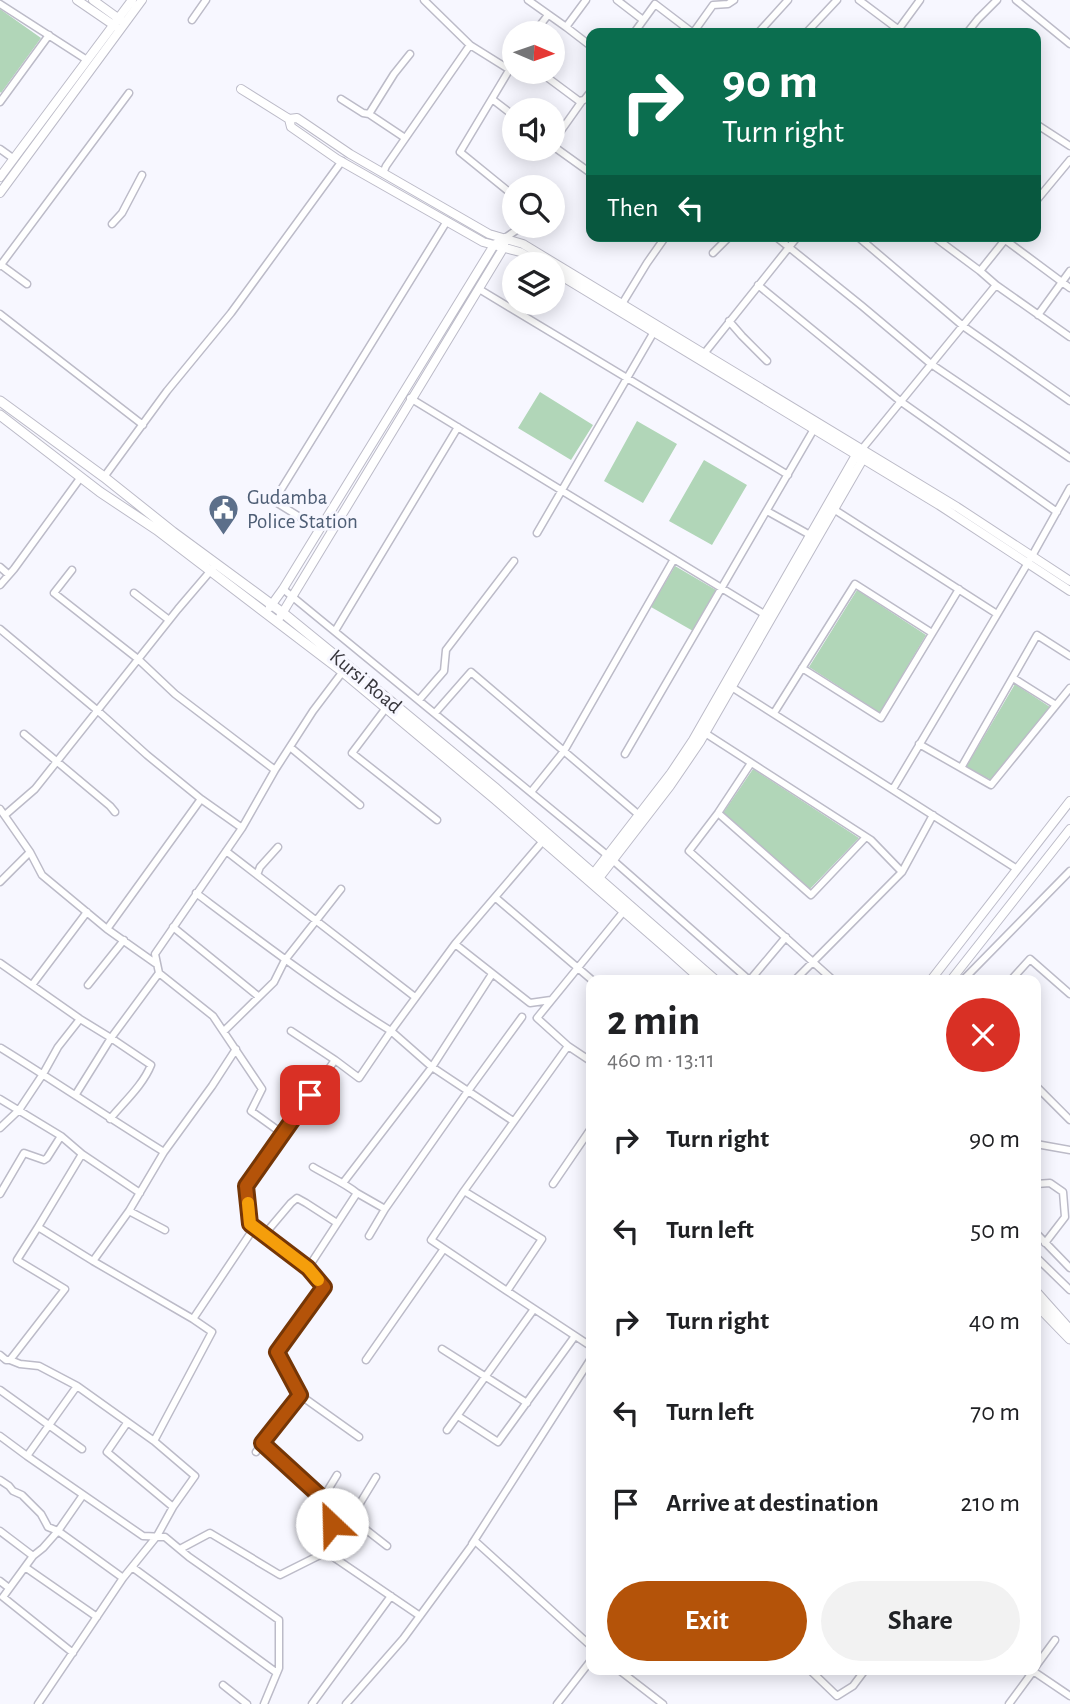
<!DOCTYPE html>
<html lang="en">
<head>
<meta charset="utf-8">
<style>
	:root { --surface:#fff; --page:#f2f2f2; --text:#202124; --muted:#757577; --accent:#b45309 }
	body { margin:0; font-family:"Alegreya Sans",sans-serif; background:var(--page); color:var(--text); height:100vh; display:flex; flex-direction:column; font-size:26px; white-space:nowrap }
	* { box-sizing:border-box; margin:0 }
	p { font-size:23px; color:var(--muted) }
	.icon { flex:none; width:38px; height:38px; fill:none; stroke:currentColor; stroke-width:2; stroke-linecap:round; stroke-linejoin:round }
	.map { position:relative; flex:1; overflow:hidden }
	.sheet { position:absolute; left:586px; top:975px; width:455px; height:700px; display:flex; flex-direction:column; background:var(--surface); border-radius:14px; box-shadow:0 4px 18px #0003 }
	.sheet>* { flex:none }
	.guide { position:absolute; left:586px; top:28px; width:455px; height:214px; border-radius:14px; box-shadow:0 4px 18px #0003; background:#0b6e4f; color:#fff; overflow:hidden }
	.needle { width:46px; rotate:92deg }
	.controls { position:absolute; left:502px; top:21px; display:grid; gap:14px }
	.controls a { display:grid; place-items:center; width:63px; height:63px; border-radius:50%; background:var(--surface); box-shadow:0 4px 18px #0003; font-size:35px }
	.pin { position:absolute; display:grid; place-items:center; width:60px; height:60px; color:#fff; margin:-30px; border-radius:14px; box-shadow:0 4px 10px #0006 }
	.me { position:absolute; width:77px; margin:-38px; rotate:336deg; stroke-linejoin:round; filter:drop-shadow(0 0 5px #0008) }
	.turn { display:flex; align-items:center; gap:24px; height:147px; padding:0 21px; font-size:32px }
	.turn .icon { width:91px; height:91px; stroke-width:2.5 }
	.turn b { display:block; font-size:49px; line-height:60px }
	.then { display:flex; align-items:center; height:66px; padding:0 21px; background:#0003; gap:14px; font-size:26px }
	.round { display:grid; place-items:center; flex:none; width:74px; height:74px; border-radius:37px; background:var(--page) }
	.headline { display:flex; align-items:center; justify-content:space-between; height:119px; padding:0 21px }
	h1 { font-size:42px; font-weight:700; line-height:52px }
	.primary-button { display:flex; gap:14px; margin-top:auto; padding:14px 21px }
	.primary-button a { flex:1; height:80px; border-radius:42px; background:var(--accent); color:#fff; font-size:28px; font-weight:700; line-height:80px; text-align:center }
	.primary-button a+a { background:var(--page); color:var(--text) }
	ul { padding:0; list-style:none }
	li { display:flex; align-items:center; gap:21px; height:91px; padding:0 21px }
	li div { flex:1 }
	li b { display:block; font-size:26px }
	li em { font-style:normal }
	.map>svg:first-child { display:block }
	.green { fill:#b1d6b8 }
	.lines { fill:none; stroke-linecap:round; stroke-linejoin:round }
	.minor-casing { stroke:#bcbbc8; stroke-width:9 }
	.tertiary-casing { stroke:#bcbbc8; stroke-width:10 }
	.secondary-casing { stroke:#bcbbc8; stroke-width:11 }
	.minor { stroke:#fff; stroke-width:6 }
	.tertiary { stroke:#fff; stroke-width:8 }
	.secondary { stroke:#fff; stroke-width:9 }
	.route-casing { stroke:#753606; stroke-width:18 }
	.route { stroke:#b45309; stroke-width:12 }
	.slow { stroke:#f59e0b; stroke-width:12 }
	.labels { text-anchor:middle; stroke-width:6; stroke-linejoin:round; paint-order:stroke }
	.service-label { font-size:21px; fill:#4e5e75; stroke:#f7f7ff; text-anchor:start }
	.street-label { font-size:21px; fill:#37363c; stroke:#f7f7ff }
</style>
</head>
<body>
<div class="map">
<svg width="1070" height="1704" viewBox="0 0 1070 1704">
	<rect width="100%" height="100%" fill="#f7f7ff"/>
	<!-- green -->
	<path class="green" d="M0 9 41 38 1 93 0 92Z
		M540 392 593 425 571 460 518 428Z
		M637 421 677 444 643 503 604 481Z
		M704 460 747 485 712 545 669 521Z
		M675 566 716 590 693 631 651 607Z
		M857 590 926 635 880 713 809 667Z
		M1015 684 1050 707 991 780 966 767Z
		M753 769 859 838 810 889 723 813Z"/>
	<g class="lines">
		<defs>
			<path id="minor" d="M424 0 470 45
				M528 0 566 27 586 0
				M617 0 643 20
				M859 0 903 33
				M1016 0 1070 44
				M0 4 87 60
				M192 20 206 0
				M566 27 592 47
				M898 30 920 0
				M534 33 548 15
				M634 33 655 4 693 33 713 5 728 4 734 0
				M758 33 788 0
				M806 33 837 0
				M967 33 978 19 997 0
				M514 62 460 152 514 196
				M540 72 579 101 584 100 592 90
				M341 99 363 113 369 114 405 138
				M492 99 514 116
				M0 102 49 35
				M369 114 394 74 410 54
				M1036 124 1070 146
				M553 142 582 101
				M553 146 592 174
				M0 149 14 159
				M383 173 386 166 470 45 510 70
				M1036 201 1070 160
				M112 224 122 213 142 175
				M775 236 862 306 931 364 1070 458
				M857 236 963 326 1070 401
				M933 236 980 271
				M1000 236 1070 288
				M505 238 518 229 519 226
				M713 253 730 236
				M1 265 27 284
				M0 266 129 93
				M758 285 900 401 1057 512
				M996 285 1070 337
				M479 289 788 475
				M622 304 647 263 666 236
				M0 314 143 425
				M1038 315 1070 271
				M729 321 742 336 767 361
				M703 355 798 236
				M410 398 769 617
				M862 449 996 285 980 271 1008 236
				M104 477 167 391 231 313 342 161
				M835 510 997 614
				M767 511 810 535
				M319 529 274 501 447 221
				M537 533 655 330
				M0 567 8 574
				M72 570 54 593 138 659 175 694 275 770
				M0 585 14 569 81 477
				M283 589 607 855 749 980
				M134 593 169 620
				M0 629 98 711 147 755 201 799 242 828
				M335 631 458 427
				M802 668 881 718 959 589
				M1013 678 1056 705
				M730 686 1017 869
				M419 700 444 671 446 650 514 561
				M386 708 352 753 437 820
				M435 713 471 672 639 815
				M774 713 855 584 932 633
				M705 733 871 840 902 872
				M24 734 110 806 115 812
				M919 744 991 785 1070 688
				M290 747 360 805
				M625 754 814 429
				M751 763 718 813 689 851 833 980
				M961 768 1037 635 1070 656
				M893 789 1032 556 1070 488
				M531 792 564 751 674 559
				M0 809 30 852 42 875 107 929 155 963
				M718 813 811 895 866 837
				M5 815 35 789 178 609 213 568
				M226 851 415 997
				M257 875 260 867 278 847
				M0 882 30 852
				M196 893C260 941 323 989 391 1031L359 1078 335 1060 246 1186 250 1224 308 1268 357 1193 385 1209 468 1091 522 1017
				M496 898 592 980
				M173 927 258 996
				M107 929 201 799
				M455 944 530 1003 551 1000
				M0 963 80 1019 111 1038 159 973 155 954 242 828 275 770 313 711 344 670
				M159 973 213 1016 262 1089 251 1111 283 1134
				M750 980 786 937
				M795 980 902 872 933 815
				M963 980 1070 871
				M1011 980 1030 959 1070 994
				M32 985 87 912
				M88 985 124 940
				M224 1031 274 982 285 960 341 889
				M291 1031 335 1060
				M1 1048C56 1082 109 1118 164 1152
				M592 1062 568 1046 537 1018 624 911
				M1036 1086 1070 1120
				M76 1094 111 1038 151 1065C143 1085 124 1102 110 1119
				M0 1099 61 1136 82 1154
				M513 1121 432 1067 391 1031 455 944 543 841
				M0 1128 19 1110 43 1074 58 1047 80 1019
				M1036 1144 1070 1150
				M313 1167C328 1176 343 1182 357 1193
				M343 1183 432 1067 492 974
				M553 1184 592 1127
				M1036 1184 1050 1183 1063 1192 1065 1217 1045 1243
				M464 1191 431 1240 507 1291 542 1239 464 1191 568 1046
				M140 1193 82 1154 38 1227 93 1261 129 1211 164 1152 212 1086 236 1049
				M0 1194 24 1153 44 1160 47 1158 61 1136
				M129 1211 165 1230
				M1036 1233 1070 1268
				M264 1235 291 1203 297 1198 306 1203 337 1223
				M369 1236 385 1209
				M1036 1257 1070 1290
				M93 1261 193 1319 212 1332 154 1441
				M507 1291 592 1347
				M193 1319 254 1228
				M442 1349 527 1403
				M0 1355 6 1360H10L65 1289 17 1260 38 1227
				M366 1360 443 1250
				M77 1386 154 1441 195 1476 173 1507 107 1452 127 1423
				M0 1390 82 1449
				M300 1395 359 1437
				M458 1416 498 1442 575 1336
				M447 1430 534 1309
				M0 1436 27 1456 77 1386 39 1366 20 1364 10 1360
				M262 1443 331 1506 351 1518 387 1546
				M256 1452 300 1395 277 1352 324 1287 308 1268
				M27 1456 143 1536 165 1537 189 1557 279 1620V1668L264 1704
				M0 1480 9 1486 13 1491 22 1495 41 1514 48 1527 58 1531 123 1578
				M323 1498 337 1475
				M331 1506 333 1542
				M0 1531 33 1556
				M472 1544 592 1357
				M180 1549 210 1533 280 1575 326 1552 351 1518 376 1477
				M326 1552 420 1616
				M25 1567 97 1617
				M132 1567 277 1673
				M0 1581 9 1588
				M73 1653 3 1597 33 1556 43 1548 58 1531 83 1495
				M1036 1666 1055 1640
				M619 1670 663 1704
				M810 1670 837 1696 853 1686 865 1670
				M1033 1671 1070 1696
				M223 1685 247 1704
				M38 1704 123 1578 157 1536 173 1507
				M312 1704 391 1596
				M346 1704 403 1639 475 1541 592 1647
				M557 1704 592 1659
				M1009 1704 1034 1670"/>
			<path id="tertiary" d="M77 0 115 26
				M93 0 122 21
				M241 89 289 119 297 118 350 154 489 234 523 244 957 507 1070 581
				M289 119 291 127 337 159 483 242 520 252 541 264
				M0 177 132 0
				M0 193 142 0
				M553 271 939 505 1070 591
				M270 607 283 589 494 245 505 238
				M280 617 504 247 505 238
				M590 878 671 773 693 740 856 455 859 452
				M596 882 670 786 700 742 863 459V455
				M931 980 1070 801
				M951 980 1070 829"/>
			<path id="secondary" d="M0 401 104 477 173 532 283 613 348 666 494 787 715 980
				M0 415 100 492 157 530 343 672 495 799 671 952 702 980
				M1036 1292 1070 1330
				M1036 1304 1070 1339"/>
		</defs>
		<!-- minor casing -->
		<use href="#minor" class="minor-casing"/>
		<!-- tertiary casing -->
		<use href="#tertiary" class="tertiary-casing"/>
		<!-- secondary casing -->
		<use href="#secondary" class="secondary-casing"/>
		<!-- minor -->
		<use href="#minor" class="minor"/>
		<!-- tertiary -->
		<use href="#tertiary" class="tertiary"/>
		<!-- secondary -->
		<use href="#secondary" class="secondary"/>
	</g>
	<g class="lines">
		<defs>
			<path id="route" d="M310 1095 246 1186 250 1224 308 1268 324 1287 277 1352 300 1395 262 1443 331 1506 332 1524"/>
		</defs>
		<!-- route casing -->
		<use href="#route" class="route-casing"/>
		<!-- route -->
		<use href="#route" class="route"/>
		<!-- slow -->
		<path class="slow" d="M248 1203 250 1224 308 1268 318 1280"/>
	</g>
	<!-- icons -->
	<defs>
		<symbol id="civic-pin" viewBox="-11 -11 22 30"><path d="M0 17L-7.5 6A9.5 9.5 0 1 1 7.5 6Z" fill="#5c6f8a" stroke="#f7f7ff"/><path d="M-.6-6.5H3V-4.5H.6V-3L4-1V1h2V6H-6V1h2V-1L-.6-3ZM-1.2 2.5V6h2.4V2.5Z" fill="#fff"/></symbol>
	</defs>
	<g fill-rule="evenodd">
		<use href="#civic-pin" x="206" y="492" width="35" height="47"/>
	</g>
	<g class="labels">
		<!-- service labels -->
		<g class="service-label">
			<text x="247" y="504">Gudamba<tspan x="247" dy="24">Police Station</tspan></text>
		</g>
		<!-- street labels -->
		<g class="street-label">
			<text transform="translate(366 681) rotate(40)" y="7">Kursi Road</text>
		</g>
	</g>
</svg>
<div class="controls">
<a><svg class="needle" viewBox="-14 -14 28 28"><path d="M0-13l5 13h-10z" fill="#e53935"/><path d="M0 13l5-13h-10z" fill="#757577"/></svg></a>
<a><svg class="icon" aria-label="sound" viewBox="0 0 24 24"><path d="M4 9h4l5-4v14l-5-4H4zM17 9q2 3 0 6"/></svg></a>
<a><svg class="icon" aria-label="search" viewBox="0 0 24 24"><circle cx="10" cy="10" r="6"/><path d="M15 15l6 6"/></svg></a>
<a><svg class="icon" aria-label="layers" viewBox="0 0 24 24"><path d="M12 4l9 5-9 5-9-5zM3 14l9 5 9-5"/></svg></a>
</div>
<div class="pin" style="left:310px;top:1095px;background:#d93025"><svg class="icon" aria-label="arrive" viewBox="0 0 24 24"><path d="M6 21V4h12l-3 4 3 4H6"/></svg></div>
<svg class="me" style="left:332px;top:1524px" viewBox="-20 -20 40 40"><circle r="19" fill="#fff"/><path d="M0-13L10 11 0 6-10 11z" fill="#b45309"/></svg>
<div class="guide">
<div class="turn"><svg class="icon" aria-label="right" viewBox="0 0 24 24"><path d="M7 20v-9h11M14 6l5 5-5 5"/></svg><div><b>90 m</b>Turn right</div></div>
<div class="then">Then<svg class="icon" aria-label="left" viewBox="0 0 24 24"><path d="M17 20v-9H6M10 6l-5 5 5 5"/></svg></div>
</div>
<section class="sheet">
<div class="headline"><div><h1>2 min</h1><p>460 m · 13:11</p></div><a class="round" style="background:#d93025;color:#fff"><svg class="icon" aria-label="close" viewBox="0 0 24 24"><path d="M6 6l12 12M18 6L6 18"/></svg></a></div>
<ul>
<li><svg class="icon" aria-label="right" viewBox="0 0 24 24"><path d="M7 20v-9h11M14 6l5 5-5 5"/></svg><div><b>Turn right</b></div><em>90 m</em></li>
<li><svg class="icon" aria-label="left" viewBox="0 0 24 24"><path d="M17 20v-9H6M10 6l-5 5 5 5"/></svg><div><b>Turn left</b></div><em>50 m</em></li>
<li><svg class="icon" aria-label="right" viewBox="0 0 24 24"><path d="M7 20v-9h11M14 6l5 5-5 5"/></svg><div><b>Turn right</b></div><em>40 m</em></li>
<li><svg class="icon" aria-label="left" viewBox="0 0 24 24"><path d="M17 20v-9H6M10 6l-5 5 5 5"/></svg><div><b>Turn left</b></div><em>70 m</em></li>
<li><svg class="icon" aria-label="arrive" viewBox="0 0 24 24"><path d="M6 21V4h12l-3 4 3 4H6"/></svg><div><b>Arrive at destination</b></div><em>210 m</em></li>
</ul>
<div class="primary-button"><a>Exit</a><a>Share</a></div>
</section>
</div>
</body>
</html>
